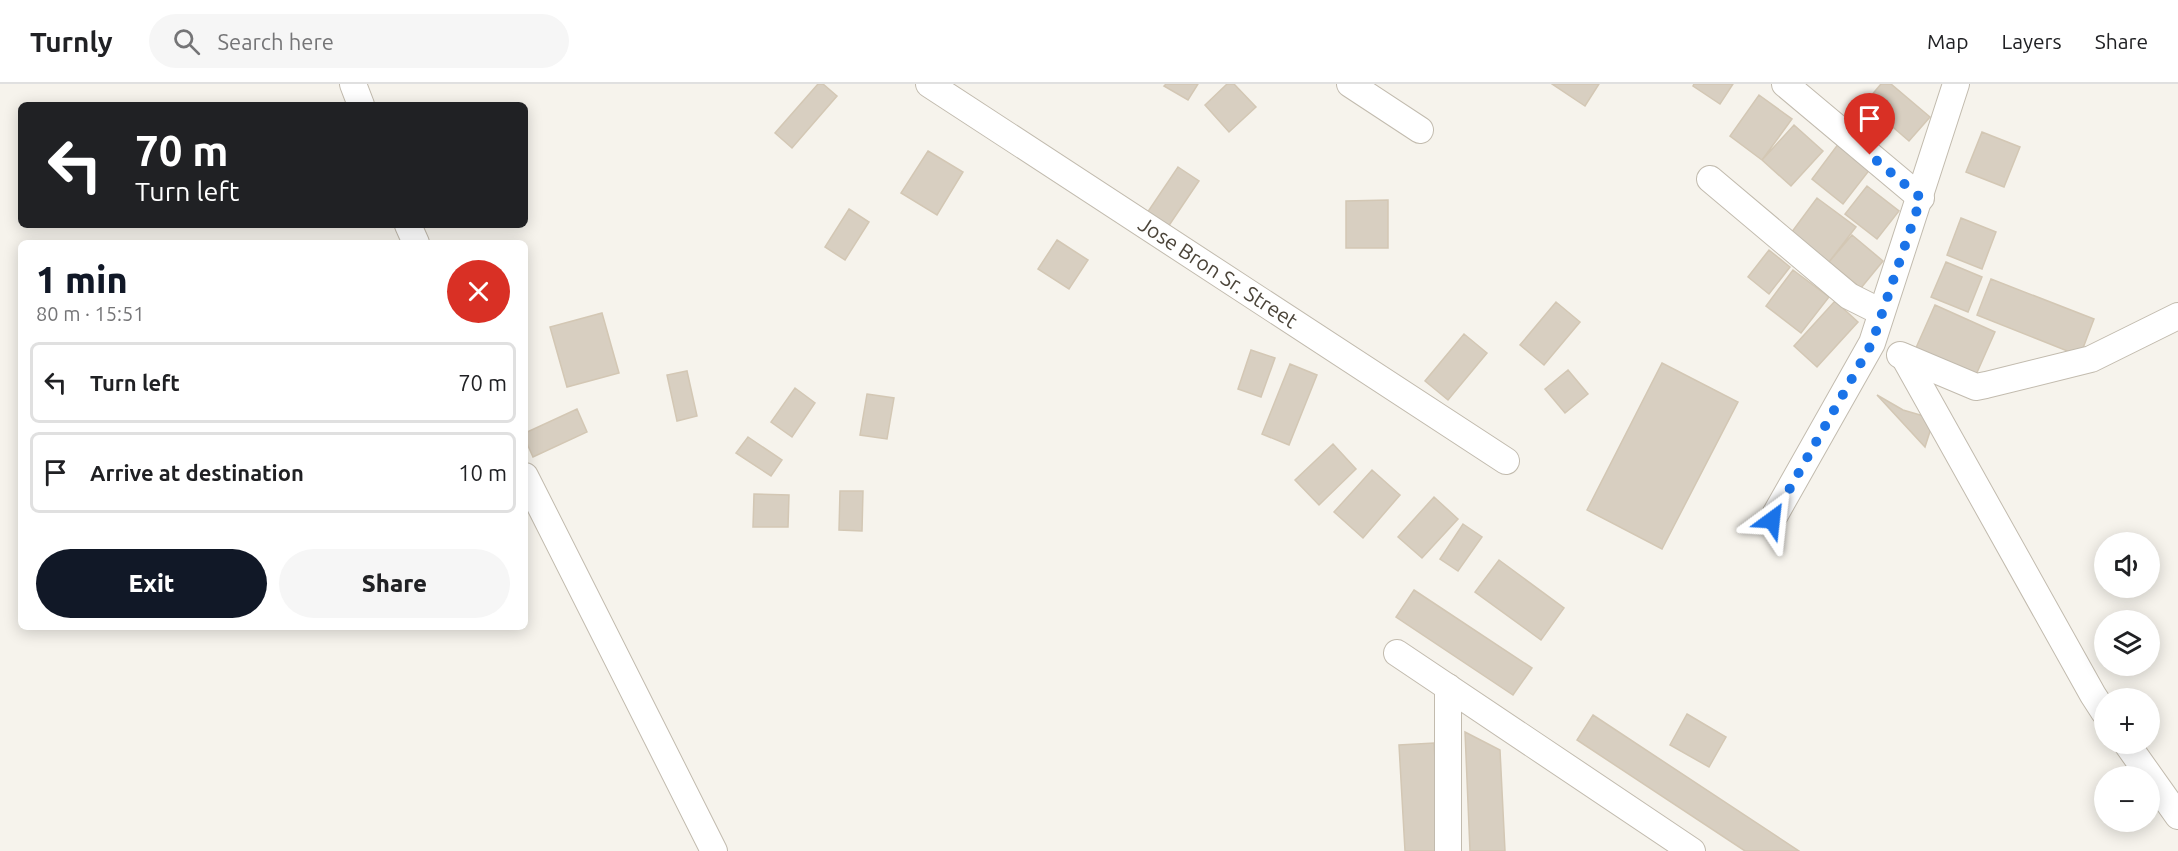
<!DOCTYPE html>
<html lang="en">
<head>
<meta charset="utf-8">
<style>
	:root { --surface:#fff; --page:#f6f6f6; --text:#202124; --muted:#757577; --line:#e0e0e0; --accent:#111827 }
	body { margin:0; font-family:Ubuntu,sans-serif; background:var(--page); color:var(--text); height:100vh; display:flex; flex-direction:column; font-size:22px; white-space:nowrap }
	* { box-sizing:border-box; margin:0 }
	p { font-size:20px; color:var(--muted) }
	.icon { flex:none; width:33px; height:33px; fill:none; stroke:currentColor; stroke-width:2; stroke-linecap:round; stroke-linejoin:round }
	.map { position:relative; flex:1; overflow:hidden }
	.sheet { position:absolute; left:18px; top:156px; width:510px; height:390px; display:flex; flex-direction:column; background:var(--surface); border-radius:9px; box-shadow:0 3px 15px #0003 }
	.sheet>* { flex:none }
	.top-card { position:absolute; left:18px; top:18px; width:510px; height:126px; border-radius:9px; box-shadow:0 3px 15px #0003; background:#202124; color:#fff; overflow:hidden }
	.tools { position:absolute; left:2094px; top:448px; display:grid; gap:12px }
	.tools a { display:grid; place-items:center; width:66px; height:66px; border-radius:50%; background:var(--surface); box-shadow:0 3px 15px #0003; font-size:30px }
	.pin { position:absolute; display:grid; place-items:center; width:51px; height:51px; color:#fff; margin:-62px -26px; border-radius:50% 50% 50% 0; rotate:-45deg; box-shadow:0 0 6px #0007 }
	.pin .icon { rotate:45deg }
	.me { position:absolute; width:66px; margin:-33px; rotate:30deg; stroke-linejoin:round; filter:drop-shadow(0 0 4px #0008) }
	.turn { display:flex; align-items:center; gap:21px; height:126px; padding:0 18px; font-size:27px }
	.turn .icon { width:78px; height:78px; stroke-width:2.5 }
	.turn b { display:block; font-size:42px; line-height:51px }
	.round { display:grid; place-items:center; flex:none; width:63px; height:63px; border-radius:32px; background:var(--page) }
	.headline { display:flex; align-items:center; justify-content:space-between; height:102px; padding:0 18px }
	h1 { font-size:36px; font-weight:800; line-height:45px; color:var(--accent) }
	.button { display:flex; gap:12px; margin-top:auto; padding:12px 18px }
	.button a { flex:1; height:69px; border-radius:36px; background:var(--accent); color:#fff; font-size:24px; font-weight:800; line-height:69px; text-align:center }
	.button a+a { background:var(--page); color:var(--text) }
	ul { padding:0; list-style:none }
	li { display:flex; align-items:center; gap:18px; height:81px; margin:0 12px 9px; padding:0 6px; border:3px solid var(--line); border-radius:9px }
	li div { flex:1 }
	li b { display:block; font-size:22px }
	li em { font-style:normal }
	header { display:flex; align-items:center; gap:36px; box-sizing:border-box; height:84px; padding:0 30px; background:var(--surface); border-bottom:2px solid var(--line) }
	header strong { font-size:28px }
	nav { display:flex; gap:33px; margin-inline-start:auto; font-size:21px }
	.search { width:420px; height:54px; background:var(--page); display:flex; align-items:center; gap:15px; box-sizing:border-box; padding:0 21px; border-radius:33px; color:var(--muted); font-size:22px }
	.map>svg:first-child { display:block }
	.building { fill:#d8cfc1; stroke:#d3c7b4; stroke-width:1.5 }
	.lines { fill:none; stroke-linecap:round; stroke-linejoin:round }
	.street-casing { stroke:#c2bbae; stroke-width:28 }
	.street { stroke:#fff; stroke-width:26 }
	.route { stroke:#1a73e8; stroke-width:10; stroke-dasharray:0 18 }
	.labels { text-anchor:middle; stroke-width:4.5; stroke-linejoin:round; paint-order:stroke }
	.street-label { font-size:21px; fill:#4b4439; stroke:#fff }
</style>
</head>
<body>
<header>
<strong>Turnly</strong>
<div class="search"><svg class="icon" aria-label="search" viewBox="0 0 24 24"><circle cx="10" cy="10" r="6"/><path d="M15 15l6 6"/></svg>Search here</div>
<nav><a>Map</a><a>Layers</a><a>Share</a></nav>
</header>
<div class="map">
<svg width="2178" height="767" viewBox="0 0 2178 767">
	<rect width="100%" height="100%" fill="#f6f3ec"/>
	<!-- building -->
	<path class="building" d="M818 0H823L837 12 792 64 775 49Z
		M1166 0H1198L1188 16 1164 2Z
		M1227 0H1234L1256 23 1229 48 1205 21Z
		M1552 0H1599L1585 22Z
		M1694 0H1733L1720 20 1693 2Z
		M1881 0H1891L1930 33 1909 57 1865 19Z
		M1759 11 1792 35 1762 76 1730 52Z
		M1794 41 1823 67 1791 102 1762 76Z
		M1982 48 2020 63 2004 103 1966 88Z
		M1839 59 1871 84 1843 120 1812 95Z
		M928 67 963 88 937 131 901 109Z
		M1178 83 1199 97 1168 143 1147 129Z
		M1867 102 1899 127 1877 155 1845 130Z
		M1817 114 1856 143 1829 178 1791 149Z
		M1388 116V164H1346V117Z
		M849 125 869 138 845 176 825 163Z
		M1961 134 1996 148 1982 185 1947 171Z
		M1852 151 1883 177 1861 204 1829 178Z
		M1057 156 1088 176 1069 205 1038 185Z
		M1769 166 1790 183 1769 210 1748 193Z
		M1946 178 1982 193 1968 228 1931 213Z
		M1793 186 1829 213 1801 249 1766 222Z
		M1991 195 2094 235 2080 272 1977 231Z
		M1835 217 1858 238 1817 283 1794 262Z
		M1556 218 1580 238 1544 281 1520 261Z
		M1935 221 1995 248 1975 293 1915 266Z
		M602 229 619 289 567 303 550 243Z
		M1464 250 1487 269 1448 316 1425 297Z
		M1251 266 1275 274 1261 313 1238 305Z
		M1662 279 1738 318 1662 465 1587 426Z
		M1290 280 1317 291 1289 361 1262 350Z
		M1568 286 1588 310 1565 329 1545 305Z
		M687 287 697 332 677 337 667 291Z
		M795 304 815 319 792 353 771 338Z
		M867 310 894 314 887 355 860 351Z
		M1877 311 1903 326 1934 335 1925 363Z
		M577 325 587 348 533 373 525 355V349Z
		M748 353 782 376 771 392 736 369Z
		M1333 360 1356 385 1319 421 1295 396Z
		M1372 386 1400 411 1363 454 1334 428Z
		M840 407H863L862 447 839 446Z
		M754 410 789 411 788 443H753Z
		M1434 413 1458 435 1422 474 1398 453Z
		M1463 440 1482 453 1458 487 1440 475Z
		M1499 476 1564 524 1541 556 1475 508Z
		M1414 506 1532 584 1513 611 1396 533Z
		M1687 630 1726 653 1709 683 1670 661Z
		M1593 631 1799 767H1745L1577 656Z
		M1465 648 1500 666 1505 767H1470Z
		M1434 659 1440 767H1405L1399 661Z"/>
	<g class="lines">
		<defs>
			<g id="street">
				<path d="M353 0 361 21"/>
				<path id="s1" d="M929 0 1506 377"/>
				<path d="M1350 0 1420 46"/>
				<path d="M1785 0 1921 114"/>
				<path d="M1710 95 1849 212 1881 228"/>
				<path d="M408 141 416 159"/>
				<path d="M1900 271 1976 303 1986 301 2091 275 2178 232"/>
				<path d="M1904 273 2093 611 2104 628"/>
				<path d="M525 392 714 767"/>
				<path d="M1772 436 1872 259 1956 0"/>
				<path d="M1397 569 1692 767"/>
				<path d="M1448 603V767"/>
				<path d="M2127 660 2178 732"/>
			</g>
		</defs>
		<!-- street casing -->
		<use href="#street" class="street-casing"/>
		<!-- street -->
		<use href="#street" class="street"/>
	</g>
	<g class="lines">
		<!-- route -->
		<path class="route" d="M1772 436 1872 259 1921 114 1870 71"/>
	</g>
	<g class="labels">
		<!-- street labels -->
		<g class="street-label">
			<text dy="7" stroke="none"><textPath href="#s1" startOffset="345">Jose Bron Sr. Street</textPath></text>
		</g>
	</g>
</svg>
<div class="tools">
<a><svg class="icon" aria-label="sound" viewBox="0 0 24 24"><path d="M4 9h4l5-4v14l-5-4H4zM17 9q2 3 0 6"/></svg></a>
<a><svg class="icon" aria-label="layers" viewBox="0 0 24 24"><path d="M12 4l9 5-9 5-9-5zM3 14l9 5 9-5"/></svg></a>
<a>+</a>
<a>−</a>
</div>
<div class="pin" style="left:1870px;top:71px;background:#d93025"><svg class="icon" aria-label="arrive" viewBox="0 0 24 24"><path d="M6 21V4h12l-3 4 3 4H6"/></svg></div>
<svg class="me" style="left:1772px;top:436px" viewBox="-20 -20 40 40"><path d="M0-17L14 15 0 8-14 15z" fill="#1a73e8" stroke="#fff" stroke-width="4"/></svg>
<div class="top-card">
<div class="turn"><svg class="icon" aria-label="left" viewBox="0 0 24 24"><path d="M17 20v-9H6M10 6l-5 5 5 5"/></svg><div><b>70 m</b>Turn left</div></div>
</div>
<section class="sheet">
<div class="headline"><div><h1>1 min</h1><p>80 m · 15:51</p></div><a class="round" style="background:#d93025;color:#fff"><svg class="icon" aria-label="close" viewBox="0 0 24 24"><path d="M6 6l12 12M18 6L6 18"/></svg></a></div>
<ul>
<li><svg class="icon" aria-label="left" viewBox="0 0 24 24"><path d="M17 20v-9H6M10 6l-5 5 5 5"/></svg><div><b>Turn left</b></div><em>70 m</em></li>
<li><svg class="icon" aria-label="arrive" viewBox="0 0 24 24"><path d="M6 21V4h12l-3 4 3 4H6"/></svg><div><b>Arrive at destination</b></div><em>10 m</em></li>
</ul>
<div class="button"><a>Exit</a><a>Share</a></div>
</section>
</div>
</body>
</html>
